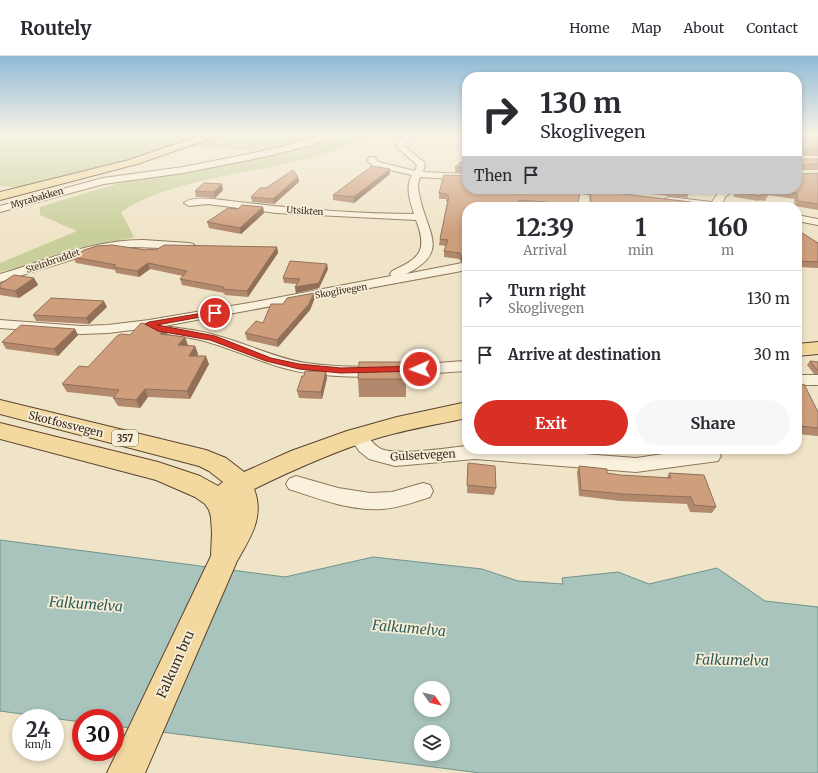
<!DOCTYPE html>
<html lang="en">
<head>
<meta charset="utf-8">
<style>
	:root { --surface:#fff; --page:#f7f7f7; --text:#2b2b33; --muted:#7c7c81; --line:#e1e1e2; --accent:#d93025 }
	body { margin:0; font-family:Merriweather,serif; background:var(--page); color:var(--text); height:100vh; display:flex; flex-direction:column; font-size:15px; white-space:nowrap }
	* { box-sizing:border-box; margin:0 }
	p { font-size:13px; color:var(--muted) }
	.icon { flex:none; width:22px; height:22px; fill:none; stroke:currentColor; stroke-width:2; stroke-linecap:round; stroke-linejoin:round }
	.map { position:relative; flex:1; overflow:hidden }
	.panel { position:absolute; left:462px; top:146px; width:340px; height:252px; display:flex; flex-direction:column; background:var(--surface); border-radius:16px; box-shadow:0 2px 6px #0003 }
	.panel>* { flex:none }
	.top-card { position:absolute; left:462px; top:16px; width:340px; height:122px; border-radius:16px; box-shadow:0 2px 6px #0003; background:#fff; color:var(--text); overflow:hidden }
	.needle { width:26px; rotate:124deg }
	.fabs { position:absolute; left:414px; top:625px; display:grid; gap:8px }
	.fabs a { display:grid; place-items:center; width:36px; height:36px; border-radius:50%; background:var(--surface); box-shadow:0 2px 6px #0003; font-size:20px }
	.speed { position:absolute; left:12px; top:653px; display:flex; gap:8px; font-size:20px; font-weight:700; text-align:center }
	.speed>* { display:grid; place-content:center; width:52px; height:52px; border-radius:50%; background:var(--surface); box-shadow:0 2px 6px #0003; line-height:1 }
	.speed small { font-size:10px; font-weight:400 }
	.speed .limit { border:6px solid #d22; background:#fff; color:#111 }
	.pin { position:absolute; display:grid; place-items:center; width:34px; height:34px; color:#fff; margin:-17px; border:2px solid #fff; border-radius:50%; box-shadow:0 1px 4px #0007 }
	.me { position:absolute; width:44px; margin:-22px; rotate:268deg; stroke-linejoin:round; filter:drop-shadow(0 0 3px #0008) }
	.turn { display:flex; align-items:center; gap:14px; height:84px; padding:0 12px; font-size:18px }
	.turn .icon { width:52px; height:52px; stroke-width:2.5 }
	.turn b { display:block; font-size:28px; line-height:34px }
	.then { display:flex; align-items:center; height:38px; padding:0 12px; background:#0003; gap:8px; font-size:15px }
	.eta { display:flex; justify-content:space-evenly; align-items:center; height:68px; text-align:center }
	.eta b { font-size:24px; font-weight:700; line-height:28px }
	.primary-button { display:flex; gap:8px; margin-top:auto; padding:8px 12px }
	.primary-button a { flex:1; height:46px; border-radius:24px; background:var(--accent); color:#fff; font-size:16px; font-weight:700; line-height:46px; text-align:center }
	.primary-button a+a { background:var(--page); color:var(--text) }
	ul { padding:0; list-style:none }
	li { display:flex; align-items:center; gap:12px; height:56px; padding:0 12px; border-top:1px solid var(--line) }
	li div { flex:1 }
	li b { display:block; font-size:15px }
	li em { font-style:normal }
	header { display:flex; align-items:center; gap:24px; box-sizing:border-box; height:56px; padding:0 20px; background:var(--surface); border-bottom:1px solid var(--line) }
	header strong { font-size:19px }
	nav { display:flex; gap:22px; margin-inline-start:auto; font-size:14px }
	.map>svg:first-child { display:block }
	.green { fill:#c9cf9b }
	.water { fill:#a9c4bc; stroke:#6f938a; fill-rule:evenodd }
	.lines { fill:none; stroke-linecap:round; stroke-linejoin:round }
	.minor-casing { stroke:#8d765c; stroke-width:2 }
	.major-casing { stroke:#5b4430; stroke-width:2 }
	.minor { fill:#faf1dc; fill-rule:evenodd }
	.major { fill:#f3d9a0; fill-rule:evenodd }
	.wall { fill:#b2896c }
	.shaded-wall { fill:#916f58 }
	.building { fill:#cf9f7d; stroke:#916f58 }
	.route { fill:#d93025; stroke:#8d1f18 }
	.labels { text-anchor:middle; stroke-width:3.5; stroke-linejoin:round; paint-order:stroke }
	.far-street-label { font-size:9px; fill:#3d2e20; stroke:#f7eed8 }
	.shield { fill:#f7eed8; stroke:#756857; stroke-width:1 }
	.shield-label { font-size:10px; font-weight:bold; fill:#3d2e20 }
	.street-label { font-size:11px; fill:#3d2e20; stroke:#f7eed8 }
	.near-street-label { font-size:13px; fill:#3d2e20; stroke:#f7eed8 }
	.near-water-label { font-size:14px; font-style:italic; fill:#2f5d5a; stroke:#f7eed8 }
</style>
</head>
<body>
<header>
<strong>Routely</strong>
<nav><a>Home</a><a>Map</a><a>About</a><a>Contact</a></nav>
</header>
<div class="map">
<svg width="818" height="717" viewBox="0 0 818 717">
	<rect width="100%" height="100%" fill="#f0e4c8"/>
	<!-- green -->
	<path class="green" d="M0 77H387C358 87 328 97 298 105 242 119 169 124 121 156L134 181 0 216V207L77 175 40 159V151C78 139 117 127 156 118 189 111 223 106 254 95L174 90 133 103 26 130 13 131 0 130Z"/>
	<!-- water -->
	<path class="water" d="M0 484 285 521 373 501 482 513 518 525 563 528 562 522 618 516 649 528 717 512 765 545 818 551V717H480L115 670V662H81V666L0 655ZM421 632H443V654H421ZM421 676H443V698H421Z"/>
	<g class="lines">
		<defs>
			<path id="minor" d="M325 77H335L311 89 268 100 183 117 104 128 0 156V150L103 122 183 111 268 94 305 85Z
				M413 77H422L406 87 404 90 424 106 425 108 423 116 467 118V124L420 121C417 128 418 134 420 142 427 177 451 196 406 218L467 206V214L164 270C182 273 201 274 218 280 248 288 275 302 306 307 359 315 414 308 467 305V315C414 318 359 325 307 317 272 312 242 296 208 286 189 280 168 280 149 274L148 272 108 277 81 278 0 272V264L81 270 108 269 149 264 260 245 391 220 390 218 392 215C420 202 428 195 416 164L276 157 208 148 189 150 184 147C190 140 213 143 222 144 286 152 350 158 414 158 410 145 405 131 412 119L373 110 367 105 369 101H375L376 104 379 106 415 115 417 109 396 90 400 83Z
				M567 133C578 133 611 130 618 138L613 141 572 136Z
				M724 133H735L725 141 722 148 728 149 729 151C717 151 671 152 664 144L669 141 712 146 718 137Z
				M797 159 818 163V169L797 165Z
				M143 184 189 187 193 188 195 190 193 192 189 193 133 191 100 195 0 226V218C48 204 92 184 143 184Z
				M797 319H818V329H797Z
				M358 374C368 377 371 388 381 393 398 400 447 392 467 390V393H519L636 402 690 394 712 393 718 395 721 400 718 405 636 416 475 403 395 410 369 403 359 395 349 380 352 375Z
				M296 420 338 432 370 437 392 436 423 427 430 429 433 435 430 441C415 446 398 452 382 453 350 455 319 443 289 433L286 428 289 423Z"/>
			<path id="major" d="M208 77H222L221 79 137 108 0 144V136L129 104Z
				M818 286V298L797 300V288Z
				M0 344 206 394 226 402 244 416 291 395 347 375 397 361 467 346V362C438 368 409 373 381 381 337 394 295 413 254 433 265 461 250 482 237 505L145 717H107L211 500 212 477 211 461 209 454 205 448 195 441 156 424 0 383V367L158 406 200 420 218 430 223 426 209 415 199 410 0 358Z"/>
		</defs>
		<!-- minor casing -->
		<use href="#minor" class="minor-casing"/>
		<!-- major casing -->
		<use href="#major" class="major-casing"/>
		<!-- minor -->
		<use href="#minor" class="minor"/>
		<!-- major -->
		<use href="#major" class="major"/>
	</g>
	<!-- wall -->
	<path class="wall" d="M797 77H818V100H799V103H818V114H798V117L800 118 818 117V154L795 150 794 143 768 139 765 145 759 144V145L734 141V136L735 133H736Z
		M467 102V117L455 116V111Z
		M390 118 354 147 333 144V139Z
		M467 120 577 151H534L518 150 467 151 461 206 459 203 444 201V195L446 190 439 189 440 183 447 146H446V143H439V137Z
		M298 121 299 126 274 148 252 146 251 141 266 132Z
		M602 133H708L703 137 688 134 689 137 687 142Z
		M223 134 215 142 196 141 195 135Z
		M590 134 692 151H590L589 140Z
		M263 151 264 157 241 178 209 172 207 166 238 153Z
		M797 175 818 187V212L799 211 797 214Z
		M277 191 278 197 248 241 225 239 224 237 182 229 180 223 183 220 150 213 139 221 116 217 115 214 76 207 73 201 146 194Z
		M467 209V222L465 216V210Z
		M328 213 319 232 296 237 295 231 297 228 284 227 283 222Z
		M34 222 38 229 19 242 0 239V228Z
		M314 237V244L310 254 278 291 247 284 245 277 263 267 283 248Z
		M107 251 89 268 36 265 33 259Z
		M75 273 78 279 58 300 6 293 2 286Z
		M168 279 188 289 187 290H195L198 298 197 300 209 308 190 343 148 341 140 352 118 350 113 342 114 341 67 336 62 328 88 311Z
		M810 305 818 306V318H814L807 309Z
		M406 306V341H359L358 323Z
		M326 315 327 322 322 343 299 342 297 335 304 320Z
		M797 331 818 356V380L797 378Z
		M468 407 496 432 494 439 467 437Z
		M579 410 607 417 620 419 667 422 669 417 716 451 712 457 690 456 687 448 620 445 579 440 577 416Z"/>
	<!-- shaded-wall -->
	<path class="shaded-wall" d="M390 113V118L354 147V141Z
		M298 121 299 126 274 148 273 143Z
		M222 128 223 134 215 142 214 136Z
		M705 133H708L703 137Z
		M263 151 264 157 241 178 240 172Z
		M277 191 278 197 248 241 247 235Z
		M467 199V205L461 206V200Z
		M148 207 150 213 139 221 137 215Z
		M327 208 328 213 319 232 296 237 295 231Z
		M34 222 38 229 19 242 15 235Z
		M314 237V244L310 254 278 291 277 284Z
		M104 245 107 251 89 268 86 262Z
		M165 272 168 280 160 278Z
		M75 273 78 279 58 300 54 293Z
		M185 281 188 289 181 297 178 289Z
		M195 290 198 298 192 308 189 300Z
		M206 300 209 308 190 343 187 335Z
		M326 315 327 322 322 343 321 336Z
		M145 333 148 341 140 352 136 344Z"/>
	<!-- building -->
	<path class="building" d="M797 77H818V94H799L798 96 799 103H818V108L799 109 798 111V117L800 118 818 117V148L798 145 797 137 769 133H797Z
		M467 102V112L455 111Z
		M372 110 390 113 354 141 333 139Z
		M293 114 298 121 273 143 251 141 260 132H266Z
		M444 119 467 120V133H581L577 151H546V146L519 144 516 151H467V199L461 200 460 197 444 195 448 184 440 183 449 140H447V138L439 137Z
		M204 127 222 128 214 136 195 135Z
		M654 133H688L689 137Z
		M736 133H768V139L761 138V140L736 136Z
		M590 134 691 146 692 151H592Z
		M242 149 263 151 240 172 207 166 228 152 238 153Z
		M797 175H799L818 187V206L797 205Z
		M112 189 146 194 148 193 156 194 164 189 277 191 247 235 223 233 224 231 180 223 187 215 148 207 137 215 113 211 116 209 73 201 84 194 97 190Z
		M290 205 327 208 319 227 295 231 300 223 283 222Z
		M14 219 34 222 15 235 0 232V228Z
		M314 237 309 248 277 284 245 277 256 265 263 267 271 248H283L287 242Z
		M51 242 104 245 86 262 33 259Z
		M141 267 165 272 160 278 185 281 178 289 195 290 189 300H206L187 335 145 333 136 344 113 342 119 334 62 328 79 310 88 311 117 280 121 278 130 279Z
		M21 269 75 273 54 293 2 286Z
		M810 305 818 306V314H817Z
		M359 306H406V323H358Z
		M305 315H326L321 336 297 335 302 320H304Z
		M804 328 818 356V372L799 370 797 365V353L802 354 797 343V331Z
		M468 407 495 410 496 432 467 429Z
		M579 410 607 413V417L620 419 671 422 669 417 704 419 716 451 694 449 691 441 623 438 581 434Z"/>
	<!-- sky -->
	<linearGradient id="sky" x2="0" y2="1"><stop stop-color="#8fbad6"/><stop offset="0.44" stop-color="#f8f3e6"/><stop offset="1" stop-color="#f8f3e6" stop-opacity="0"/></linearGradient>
	<rect width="818" height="177" fill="url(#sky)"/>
	<!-- route -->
	<path class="route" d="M215 255 218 257 217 258 157 269 215 280 271 302 299 308 341 312 420 310 424 313 420 315 341 317 299 313 266 305 210 284 158 275 145 268 149 266Z"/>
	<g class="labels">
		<!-- far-street labels -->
		<g class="far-street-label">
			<text transform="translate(37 142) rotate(-16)" y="3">Myrabakken</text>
			<text transform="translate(305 155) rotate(3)" y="3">Utsikten</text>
			<text transform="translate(53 205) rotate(-19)" y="3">Steinbruddet</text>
			<text transform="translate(341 235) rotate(-10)" y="3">Skoglivegen</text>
		</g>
		<!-- shield labels -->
		<rect class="shield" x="112" y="374" width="26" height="16" rx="3"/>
		<g class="shield-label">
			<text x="125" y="386">357</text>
		</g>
		<!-- street labels -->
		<g class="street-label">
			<text transform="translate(66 368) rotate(14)" y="4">Skotfossvegen</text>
			<text transform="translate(423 399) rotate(-3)" y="4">Gulsetvegen</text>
		</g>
		<!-- near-street labels -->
		<g class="near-street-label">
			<text transform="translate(175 608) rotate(-66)" y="5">Falkum bru</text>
		</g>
		<!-- near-water labels -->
		<g class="near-water-label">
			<text transform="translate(86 548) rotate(4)" y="5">Falkumelva</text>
			<text transform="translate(409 572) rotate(5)" y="5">Falkumelva</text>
			<text transform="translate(732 604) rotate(1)" y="5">Falkumelva</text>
		</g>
	</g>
</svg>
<div class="fabs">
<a><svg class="needle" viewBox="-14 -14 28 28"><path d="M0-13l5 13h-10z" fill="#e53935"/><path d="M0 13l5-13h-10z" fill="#7c7c81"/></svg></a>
<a><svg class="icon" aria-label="layers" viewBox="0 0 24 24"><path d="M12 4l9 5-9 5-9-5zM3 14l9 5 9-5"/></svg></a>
</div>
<div class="speed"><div>24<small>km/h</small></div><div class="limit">30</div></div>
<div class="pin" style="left:215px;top:257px;background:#d93025"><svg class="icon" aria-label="arrive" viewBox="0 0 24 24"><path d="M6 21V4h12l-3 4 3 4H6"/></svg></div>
<svg class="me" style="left:420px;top:313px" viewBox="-20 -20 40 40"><circle r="17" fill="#d93025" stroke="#fff" stroke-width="3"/><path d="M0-11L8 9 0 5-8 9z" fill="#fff"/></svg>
<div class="top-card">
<div class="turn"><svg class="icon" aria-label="right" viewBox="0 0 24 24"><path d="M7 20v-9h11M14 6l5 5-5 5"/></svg><div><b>130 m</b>Skoglivegen</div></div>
<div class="then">Then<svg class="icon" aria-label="arrive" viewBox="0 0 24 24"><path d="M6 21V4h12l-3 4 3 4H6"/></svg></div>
</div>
<section class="panel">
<div class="eta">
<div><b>12:39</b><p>Arrival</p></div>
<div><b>1</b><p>min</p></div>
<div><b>160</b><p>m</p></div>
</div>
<ul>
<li><svg class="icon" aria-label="right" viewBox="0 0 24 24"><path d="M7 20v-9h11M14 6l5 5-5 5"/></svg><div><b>Turn right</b><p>Skoglivegen</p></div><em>130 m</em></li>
<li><svg class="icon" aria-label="arrive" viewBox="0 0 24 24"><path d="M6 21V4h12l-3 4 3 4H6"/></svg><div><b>Arrive at destination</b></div><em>30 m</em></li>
</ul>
<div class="primary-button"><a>Exit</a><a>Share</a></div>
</section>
</div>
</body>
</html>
